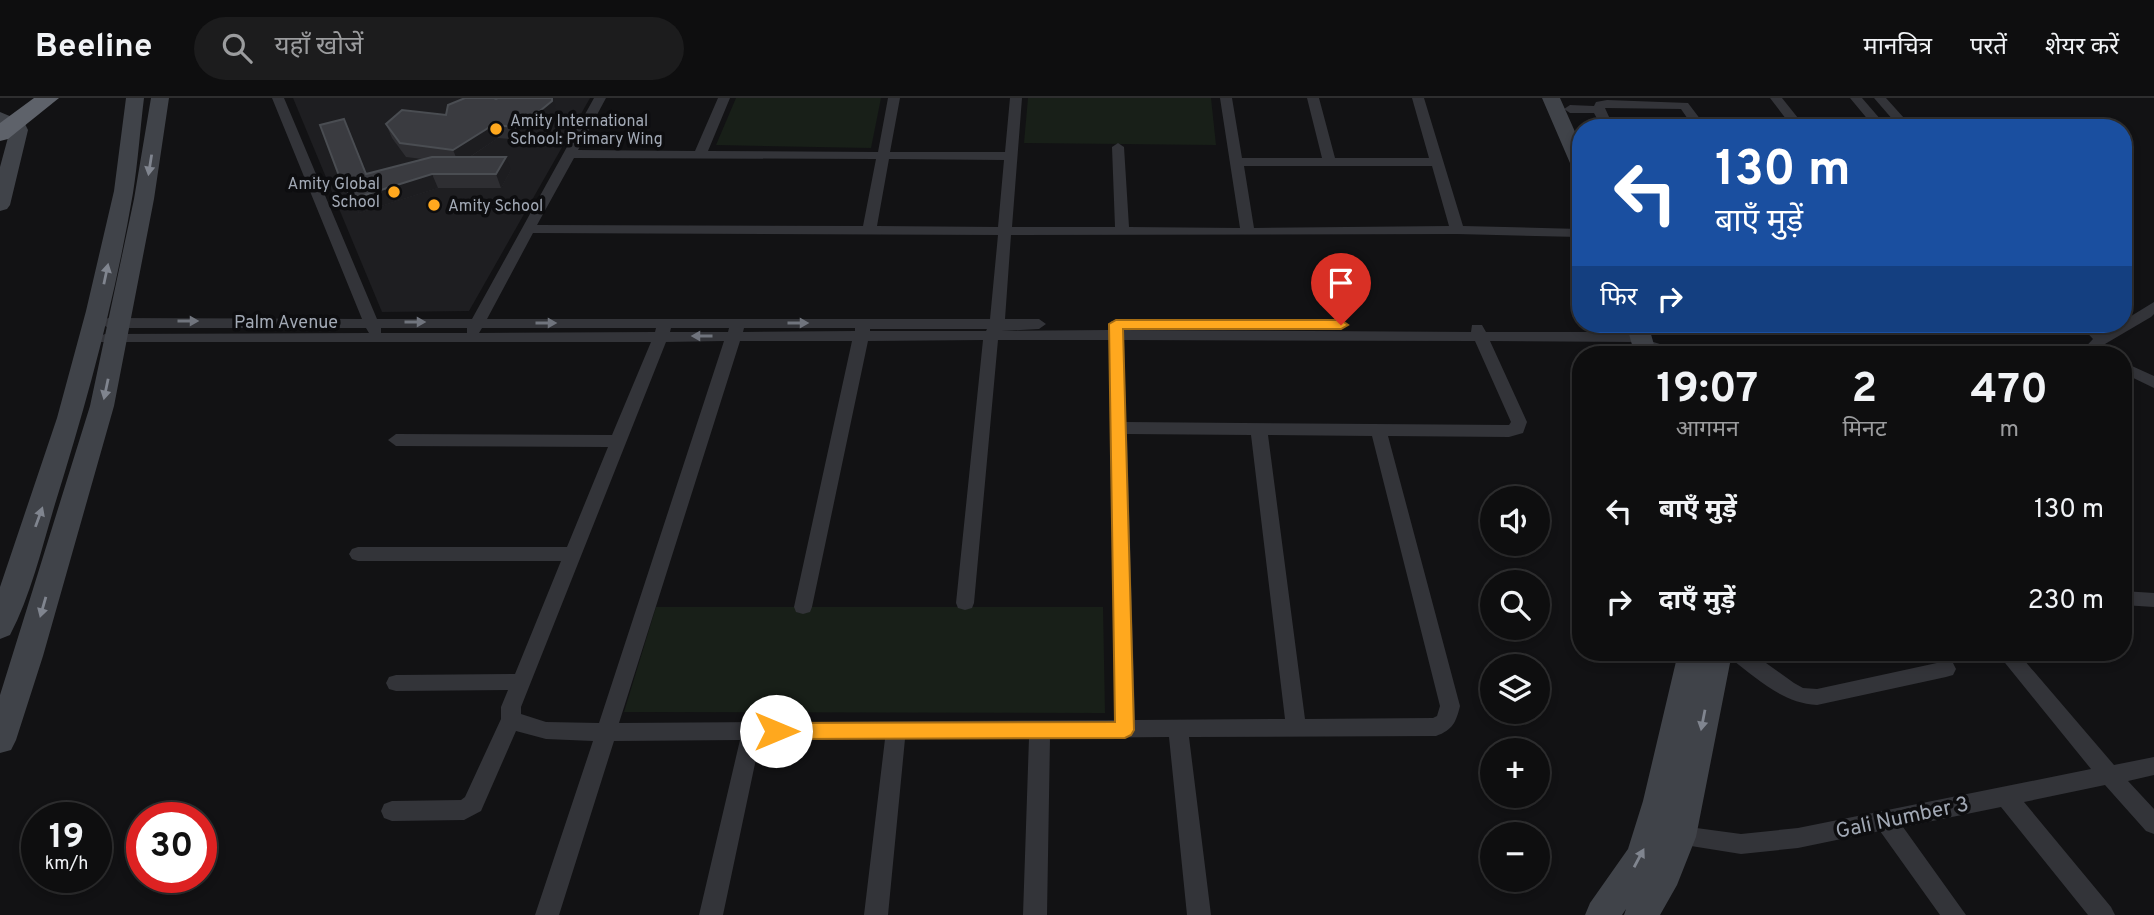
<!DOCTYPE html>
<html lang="hi">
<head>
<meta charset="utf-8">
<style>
	:root { --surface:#0e0e0f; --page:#1c1c1d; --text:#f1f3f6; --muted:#9b9c9e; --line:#2e2e2f }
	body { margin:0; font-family:Overpass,"Noto Sans Devanagari",sans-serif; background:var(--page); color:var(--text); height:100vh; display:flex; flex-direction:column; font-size:26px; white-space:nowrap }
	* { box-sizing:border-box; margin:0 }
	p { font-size:23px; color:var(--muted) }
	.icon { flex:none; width:38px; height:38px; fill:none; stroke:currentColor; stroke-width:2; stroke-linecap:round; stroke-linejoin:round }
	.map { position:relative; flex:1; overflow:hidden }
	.drawer { position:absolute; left:1572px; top:248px; width:560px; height:315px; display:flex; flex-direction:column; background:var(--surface); border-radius:28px; box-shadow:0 4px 10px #0003,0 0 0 2px var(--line) }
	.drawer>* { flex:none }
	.banner { position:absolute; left:1572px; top:21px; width:560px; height:214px; border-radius:28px; box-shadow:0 4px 10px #0003,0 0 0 2px var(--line); background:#1a4fa0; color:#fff; overflow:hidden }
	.buttons { position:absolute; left:1480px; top:388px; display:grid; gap:14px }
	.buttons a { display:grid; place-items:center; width:70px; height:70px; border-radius:50%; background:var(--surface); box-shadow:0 4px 10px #0003,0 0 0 2px var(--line); font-size:35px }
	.speed { position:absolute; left:21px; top:704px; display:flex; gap:14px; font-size:35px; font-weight:700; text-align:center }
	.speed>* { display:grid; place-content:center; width:91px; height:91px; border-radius:50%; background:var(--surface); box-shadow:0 4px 10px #0003,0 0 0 2px var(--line); line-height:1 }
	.speed small { font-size:18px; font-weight:400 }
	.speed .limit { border:10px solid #d22; background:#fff; color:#111 }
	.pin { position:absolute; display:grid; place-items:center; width:60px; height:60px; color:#fff; margin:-72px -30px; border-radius:50% 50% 50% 0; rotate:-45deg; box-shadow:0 0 7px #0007 }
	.pin .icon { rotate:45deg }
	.me { position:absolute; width:77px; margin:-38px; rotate:90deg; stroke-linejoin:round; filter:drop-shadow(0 0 5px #0008) }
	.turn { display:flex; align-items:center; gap:24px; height:147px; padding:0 28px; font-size:32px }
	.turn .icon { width:91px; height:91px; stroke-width:2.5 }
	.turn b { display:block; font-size:49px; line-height:60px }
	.then { display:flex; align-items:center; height:66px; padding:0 28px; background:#0003; gap:14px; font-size:26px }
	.eta { display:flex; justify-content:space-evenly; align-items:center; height:119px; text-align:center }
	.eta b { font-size:42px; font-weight:700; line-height:49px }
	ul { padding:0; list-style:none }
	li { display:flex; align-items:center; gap:21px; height:91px; padding:0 28px }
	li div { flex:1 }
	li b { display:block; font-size:26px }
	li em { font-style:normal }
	header { display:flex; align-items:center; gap:42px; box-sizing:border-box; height:98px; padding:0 35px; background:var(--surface); border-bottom:2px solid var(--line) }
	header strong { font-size:33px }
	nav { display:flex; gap:38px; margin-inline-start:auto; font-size:24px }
	.search { width:490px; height:63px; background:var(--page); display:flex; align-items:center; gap:18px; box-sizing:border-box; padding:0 24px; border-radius:38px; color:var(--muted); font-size:26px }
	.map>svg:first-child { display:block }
	.built { fill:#1e1e21 }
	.green { fill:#181f18 }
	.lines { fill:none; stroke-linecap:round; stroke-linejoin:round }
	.street { fill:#333439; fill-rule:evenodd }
	.secondary { fill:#404349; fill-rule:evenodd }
	.highway { fill:#5e626a; fill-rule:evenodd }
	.wall { fill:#2e2e32 }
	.shaded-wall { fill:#1d1d20 }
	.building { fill:#3a3b40; stroke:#4a4d52; stroke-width:2 }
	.oneway { fill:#80858f }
	.oneway2 { fill:#70747d }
	.route { fill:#ffa81e; stroke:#a66d14; stroke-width:2 }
	.poi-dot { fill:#ffa81e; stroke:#0d0d0f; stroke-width:2.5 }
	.labels { text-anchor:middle; stroke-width:7; stroke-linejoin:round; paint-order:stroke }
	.far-poi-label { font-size:16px; fill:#a2a9b5; stroke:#0d0d0f; text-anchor:start }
	.street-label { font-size:18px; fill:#a2a9b5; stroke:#0d0d0f }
	.near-street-label { font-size:21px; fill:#a2a9b5; stroke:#0d0d0f }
</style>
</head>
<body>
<header>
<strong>Beeline</strong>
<div class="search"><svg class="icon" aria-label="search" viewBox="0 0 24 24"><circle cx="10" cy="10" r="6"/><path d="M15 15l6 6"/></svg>यहाँ खोजें</div>
<nav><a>मानचित्र</a><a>परतें</a><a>शेयर करें</a></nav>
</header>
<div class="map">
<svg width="2154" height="817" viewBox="0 0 2154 817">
	<rect width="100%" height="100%" fill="#121214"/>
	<!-- built -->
	<path class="built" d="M293 0H590L469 213 382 214Z"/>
	<!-- green -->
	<path class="green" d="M736 0H881L871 50 716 47Z
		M1028 0H1211L1216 47 1024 45Z
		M656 509H1103L1105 615 624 614Z"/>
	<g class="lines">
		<!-- street -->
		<path class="street" d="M272 0H284L377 221H472L594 0H606L578 52 695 53 718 0H730L708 53 878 54 888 0H900L890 54H1005L1010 0H1022L1012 129H1115L1112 49 1118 45 1124 49 1129 129 1240 130 1220 0H1232L1242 60H1322L1307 0H1319L1335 60H1429L1412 0H1424L1463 128 1580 131V139L1457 136 1011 137 1005 221H1039L1046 226 1039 231 1001 233 1109 232 1111 223H1121L1124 232 1471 234 1472 227H1482L1486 234H1641L1646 236 1649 239 1647 242 1682 253 1685 257H1662L1638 249 1637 244 1490 243 1527 324 1523 335 1509 339 1388 338 1460 608C1456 624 1453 632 1436 638L1189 639 1211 817H1187L1169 639 1050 640 1047 817H1023L1029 640 905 641 888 817H864L885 641 760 642 723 817H699L740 642 614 643 559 817H535L593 643 546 641 516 633 481 713 464 722 392 723 384 720 381 713 384 706 392 703 461 702 465 699 501 621V609L508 592 396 593 389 591 386 585 389 579 396 577 515 576 561 463H358L352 461 349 456 352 451 358 449H567L608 349 396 348 388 342 396 336 612 337 651 244H100L97 241 100 238 105 236 369 235 366 230H108L101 225 108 220 362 221ZM574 60 876 61 863 128 537 127ZM889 61 1004 62 998 129 877 128ZM1244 68H1432L1449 128 1254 130ZM533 135 998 137 990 221H487ZM381 230H467V235H381ZM482 230H656L655 234 479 235ZM671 230H729L728 234H670ZM744 230H855V233L743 234ZM870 231H987L986 233H870ZM983 242 956 505 958 510 965 512 972 510 974 505 998 242H1109L1115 622 619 625 740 243H852L794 509 796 514 803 516 810 514 812 509 868 243ZM1124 242 1475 243 1511 324 1509 327 1126 324ZM724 243 599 625 546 624 521 616V609L666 244ZM1127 336 1251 337 1285 621 1135 622ZM1268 337 1372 338 1440 608 1437 618 1433 620 1305 621Z
			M1770 0H1782L1806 30H1793Z
			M1850 0H1862L1888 30H1875Z
			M1874 0H1886L1913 30H1900Z
			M1607 2 1688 5 1707 30H1694L1681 11 1605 10 1614 30H1602L1594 15H1570L1564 11 1570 7 1594 8 1596 4Z
			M2154 204V216L2151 219 2105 246 2094 257H2078L2093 241 2079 226H2094L2103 234 2123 226V223Z
			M2123 264 2154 278V290L2123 275Z
			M2123 493 2154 495V509L2123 507Z
			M1728 555H1752L1794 585 1803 590 1817 591 1946 563 1953 565 1956 571 1953 577 1946 579 1817 607C1782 605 1758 581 1731 561Z
			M1997 555H2018L2114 667 2154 659V677L2128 683 2154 711V736L2146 733 2105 687 2024 704 2111 809 2115 817H2088L2001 709 1903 729 1966 817H1940L1880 733 1798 750 1741 756 1666 744 1663 737 1666 730 1674 727 1741 736 1798 730 2091 671Z"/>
		<!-- secondary -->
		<path class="secondary" d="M126 0H144C140 32 138 64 133 95 115 201 87 304 55 406 42 449 31 497 10 537L0 541V489L57 320 86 213 114 93Z
			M151 0H169L154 101 114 308 43 558 16 642 11 652 0 655V597L90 308 134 101Z
			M1542 0H1560L1580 45V71L1573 69 1570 65Z
			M0 14 24 24 28 32 10 107 7 111 0 113V69L10 32 0 26Z
			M1626 226H1648L1657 257H1635Z
			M1678 555H1732L1696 739 1677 787 1660 817H1624L1626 811 1622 817H1585L1590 805 1628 751 1643 703Z"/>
		<!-- highway -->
		<path class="highway" d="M34 0H59L8 41 0 43V25Z"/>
	</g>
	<!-- wall -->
	<path class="wall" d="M498 0H553L557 16 540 31 522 42 498 40 470 59 511 72 501 90H438L359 115 341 83 344 21 367 76 422 61 406 59 392 40 386 26 446 17Z"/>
	<!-- shaded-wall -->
	<path class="shaded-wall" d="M552 0H553L555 6 557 16 540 31 522 42 517 29Z
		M344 21 351 35 373 90 366 76Z
		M493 27 498 40 459 66 453 52Z
		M506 59 511 72 501 90 496 76Z
		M432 76 438 90 359 115 352 101Z"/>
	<!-- building -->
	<path class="building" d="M465 0H494L496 1 498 0H552V3L535 17 517 29 493 27 453 52 400 45 386 26 402 12 446 17 448 7Z
		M344 21 366 76 432 59H506L496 76H432L352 101 341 83 320 27Z"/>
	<!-- one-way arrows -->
	<defs><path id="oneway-solid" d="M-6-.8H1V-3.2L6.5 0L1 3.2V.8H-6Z" transform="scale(1.75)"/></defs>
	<g class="oneway">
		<use href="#oneway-solid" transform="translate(150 67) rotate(99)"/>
		<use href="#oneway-solid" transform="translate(106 176) rotate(-78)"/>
		<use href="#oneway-solid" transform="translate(106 291) rotate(102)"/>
		<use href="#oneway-solid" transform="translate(39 419) rotate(-70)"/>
		<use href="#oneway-solid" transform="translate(43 509) rotate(106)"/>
		<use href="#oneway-solid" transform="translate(1703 622) rotate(101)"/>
		<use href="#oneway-solid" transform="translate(1639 760) rotate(-62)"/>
	</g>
	<g class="oneway2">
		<use href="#oneway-solid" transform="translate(188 223)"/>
		<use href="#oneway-solid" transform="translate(415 224)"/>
		<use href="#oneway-solid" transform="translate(546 225)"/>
		<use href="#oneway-solid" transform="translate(798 225)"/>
		<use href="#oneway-solid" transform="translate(702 238) rotate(180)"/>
	</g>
	<!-- route -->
	<path class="route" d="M1116 222H1341L1348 227 1341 231H1123L1134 632 1131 637 1125 640 776 641 769 639 766 633 769 627 776 625 1115 624 1109 226Z"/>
	<!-- markers -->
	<g class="poi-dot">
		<circle cx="496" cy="31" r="7"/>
		<circle cx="394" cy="94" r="7"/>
		<circle cx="434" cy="107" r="7"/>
	</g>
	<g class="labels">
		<!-- far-poi labels -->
		<g class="far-poi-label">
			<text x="510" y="28">Amity International<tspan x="510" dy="18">School: Primary Wing</tspan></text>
			<text x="380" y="91" text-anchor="end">Amity Global<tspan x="380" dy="18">School</tspan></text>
			<text x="448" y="113">Amity School</text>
		</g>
		<!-- street labels -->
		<g class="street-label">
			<text x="286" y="230">Palm Avenue</text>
		</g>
		<!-- near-street labels -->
		<g class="near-street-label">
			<text transform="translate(1902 719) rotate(-12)" y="7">Gali Number 3</text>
		</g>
	</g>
</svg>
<div class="buttons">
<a><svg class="icon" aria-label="sound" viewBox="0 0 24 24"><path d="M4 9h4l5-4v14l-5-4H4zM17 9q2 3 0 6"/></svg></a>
<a><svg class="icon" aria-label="search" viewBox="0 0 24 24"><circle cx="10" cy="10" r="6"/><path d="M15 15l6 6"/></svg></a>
<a><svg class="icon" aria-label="layers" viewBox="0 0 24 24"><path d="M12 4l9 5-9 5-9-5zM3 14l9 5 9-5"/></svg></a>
<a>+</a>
<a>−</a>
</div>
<div class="speed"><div>19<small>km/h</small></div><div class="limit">30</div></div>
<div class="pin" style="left:1341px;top:227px;background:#d93025"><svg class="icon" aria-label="arrive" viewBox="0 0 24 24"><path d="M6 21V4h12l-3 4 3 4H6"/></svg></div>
<svg class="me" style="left:776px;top:633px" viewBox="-20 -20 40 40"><circle r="19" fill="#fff"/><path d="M0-13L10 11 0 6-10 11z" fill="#ffa81e"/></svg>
<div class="banner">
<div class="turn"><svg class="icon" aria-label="left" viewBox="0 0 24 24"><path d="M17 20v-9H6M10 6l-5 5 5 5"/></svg><div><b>130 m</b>बाएँ मुड़ें</div></div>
<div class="then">फिर<svg class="icon" aria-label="right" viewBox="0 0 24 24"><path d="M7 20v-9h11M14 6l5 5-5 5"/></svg></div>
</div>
<section class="drawer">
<div class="eta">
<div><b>19:07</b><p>आगमन</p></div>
<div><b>2</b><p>मिनट</p></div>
<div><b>470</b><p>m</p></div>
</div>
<ul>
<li><svg class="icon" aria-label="left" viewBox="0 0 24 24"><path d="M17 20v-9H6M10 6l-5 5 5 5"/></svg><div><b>बाएँ मुड़ें</b></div><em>130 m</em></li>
<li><svg class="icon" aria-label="right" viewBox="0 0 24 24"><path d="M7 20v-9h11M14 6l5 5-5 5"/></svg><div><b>दाएँ मुड़ें</b></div><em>230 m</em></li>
</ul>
</section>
</div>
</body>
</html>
